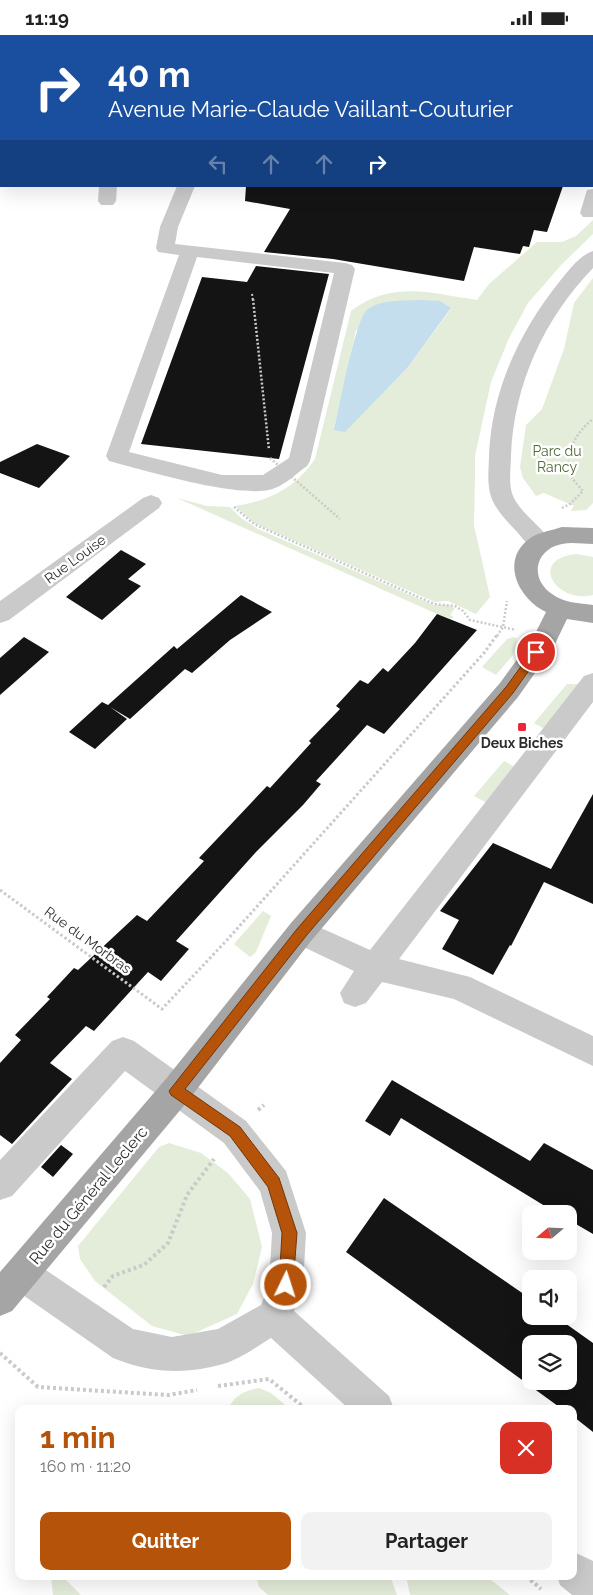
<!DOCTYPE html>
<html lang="fr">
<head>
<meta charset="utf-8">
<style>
	:root { --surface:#fff; --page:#f2f2f2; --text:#222; --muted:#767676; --accent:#b45309 }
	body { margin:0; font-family:Raleway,sans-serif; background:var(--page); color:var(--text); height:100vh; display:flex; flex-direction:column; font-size:19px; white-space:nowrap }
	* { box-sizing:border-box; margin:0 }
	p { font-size:16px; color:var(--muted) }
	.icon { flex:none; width:28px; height:28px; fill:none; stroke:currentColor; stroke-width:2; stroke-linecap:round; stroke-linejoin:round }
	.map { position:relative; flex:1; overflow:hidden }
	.panel { position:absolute; left:15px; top:1370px; width:562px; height:175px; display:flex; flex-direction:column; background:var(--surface); border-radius:10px; box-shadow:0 5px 20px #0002 }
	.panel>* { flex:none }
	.hud { position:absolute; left:0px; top:0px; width:594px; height:152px; box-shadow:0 5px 20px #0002; background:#1a4fa0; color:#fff; overflow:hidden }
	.needle { width:32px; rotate:251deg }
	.tools { position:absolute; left:522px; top:1170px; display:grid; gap:10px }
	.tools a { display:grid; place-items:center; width:55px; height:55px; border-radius:10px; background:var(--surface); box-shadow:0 5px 20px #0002; font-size:25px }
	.pin { position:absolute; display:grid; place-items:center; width:42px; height:42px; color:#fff; margin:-21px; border:2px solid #fff; border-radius:50%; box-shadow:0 1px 5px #0007 }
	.me { position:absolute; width:55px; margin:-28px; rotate:4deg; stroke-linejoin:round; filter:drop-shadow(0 0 4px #0008) }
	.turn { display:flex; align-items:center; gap:18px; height:105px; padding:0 25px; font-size:22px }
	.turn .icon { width:65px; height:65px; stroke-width:2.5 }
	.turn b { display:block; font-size:35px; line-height:42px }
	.lanes { display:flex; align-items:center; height:48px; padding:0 25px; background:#0003; justify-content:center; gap:25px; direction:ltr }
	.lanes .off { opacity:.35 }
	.round { display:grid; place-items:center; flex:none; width:52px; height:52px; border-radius:10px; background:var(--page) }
	.summary { display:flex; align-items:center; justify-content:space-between; height:85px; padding:0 25px }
	h1 { font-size:30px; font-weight:700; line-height:38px; color:var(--accent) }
	.action { display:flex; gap:10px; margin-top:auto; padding:10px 25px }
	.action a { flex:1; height:58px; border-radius:10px; background:var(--accent); color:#fff; font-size:20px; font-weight:700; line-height:58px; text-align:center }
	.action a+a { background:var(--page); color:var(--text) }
	.status { display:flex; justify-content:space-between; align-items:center; height:35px; padding:0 25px; background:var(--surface); direction:ltr }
	.status svg { height:14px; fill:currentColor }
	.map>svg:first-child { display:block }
	.green { fill:#e4ecda; fill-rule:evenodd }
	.water { fill:#c5deed }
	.building { fill:#141414; fill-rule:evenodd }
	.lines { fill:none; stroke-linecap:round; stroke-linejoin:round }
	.path-far3 { stroke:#cacaca; stroke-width:2; stroke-dasharray:2 2; stroke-linecap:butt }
	.path-far2 { stroke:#cacaca; stroke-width:2.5; stroke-dasharray:2 2; stroke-linecap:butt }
	.path-far1 { stroke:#cacaca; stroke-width:3; stroke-dasharray:2.5 2.5; stroke-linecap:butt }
	.path { stroke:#cacaca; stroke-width:4; stroke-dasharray:3 3; stroke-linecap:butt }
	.minor { fill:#cacaca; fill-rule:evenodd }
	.major { fill:#a5a5a5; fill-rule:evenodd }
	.path-bridge { stroke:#cacaca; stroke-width:2.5; stroke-dasharray:2 2; stroke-linecap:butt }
	.route { fill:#b45309; stroke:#753606 }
	.poi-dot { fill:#ed2739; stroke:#fff; stroke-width:2 }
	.labels { text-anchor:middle; stroke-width:5; stroke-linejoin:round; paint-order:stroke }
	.park-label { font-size:14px; fill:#516b39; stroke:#fff }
	.street-label { font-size:14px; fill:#2d2d2d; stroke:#fff }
	.poi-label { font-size:14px; font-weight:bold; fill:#2d2d2d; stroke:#fff }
	.near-street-label { font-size:16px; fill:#2d2d2d; stroke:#fff }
</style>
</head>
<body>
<div class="status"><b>11:19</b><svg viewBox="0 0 49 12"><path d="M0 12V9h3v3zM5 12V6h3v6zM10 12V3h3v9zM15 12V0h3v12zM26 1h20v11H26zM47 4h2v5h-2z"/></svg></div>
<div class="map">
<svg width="593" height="1560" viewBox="0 0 593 1560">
	<rect width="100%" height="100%" fill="#fff"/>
	<!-- green -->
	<path class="green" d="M593 185V199L562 229 528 268 509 303 491 347 475 421V444L474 490 490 562 476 579 448 566 435 567 254 488 235 471C271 465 294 454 315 424L351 276C392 245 430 258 477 265L489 249 537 207H562L576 201ZM440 266 451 274 408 332 345 396 334 394 356 295Z
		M593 243V468L586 475 571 476 574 471 544 458 536 461 523 443 520 432 526 390 542 374 564 314 574 268Z
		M177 463 207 471 230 472 241 483 258 494 433 570H448L455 573 450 580 454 582 451 584 437 579Z
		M576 519 593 522V560C557 569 527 525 576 519Z
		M513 602 517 603 513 620 496 640 482 632 507 604Z
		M567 649H584L546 695 534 688Z
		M504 726 517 733 489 769 474 761Z
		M263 876 271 881 256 917 250 922 234 909Z
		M169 1108 201 1118 228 1138 250 1164 262 1212 253 1249 237 1279 188 1301 152 1291 95 1246 80 1224 78 1211 159 1112Z
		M259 1353 271 1358 290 1374H230L229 1372C236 1359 245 1356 259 1353Z
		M51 1541H62L81 1560H53Z
		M256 1541H390L397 1560H268L259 1552Z
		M406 1541H486L510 1560H410Z"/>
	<!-- water -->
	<path class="water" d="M419 265 440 266 451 273 408 332 345 397 334 395C339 374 355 285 367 275 381 264 402 266 419 265Z"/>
	<!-- building -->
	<path class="building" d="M246 151H563L547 197 534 195 529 212 523 211 520 219 474 212 464 246 333 224 264 217 290 174 245 166Z
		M256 231 329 239 279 424 141 409 202 242 247 247Z
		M37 409 70 421 39 453 0 438V427Z
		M121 515 146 529 128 544 141 551 102 585 66 562Z
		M241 560 272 577 230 605 192 638 185 634 130 684 110 672 127 684 95 714 69 697 102 667 108 670 174 611 177 614Z
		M437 579 477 595 384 699 367 690 316 746 321 749 303 770 256 817 176 906 189 914 161 946 148 937 94 996 86 991 50 1028 72 1044 12 1109 0 1100V1028L21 1005 15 1000 50 964 47 962 74 933 78 935 137 880 147 886 204 826 199 823 267 751 270 753 311 708 309 706 340 674 336 671 360 645 368 649 383 633 388 637 415 608Z
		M24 602 49 617 0 660V623Z
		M593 759V869L544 847 511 911 510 910 493 940 442 914 459 885 440 876 493 808 551 834Z
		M392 1045 530 1126 544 1108 593 1135V1199L569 1185V1179H558L401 1083 390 1101 365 1086Z
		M61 1110 73 1119 53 1142 41 1132Z
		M384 1163 531 1264V1281H555L593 1308V1397L574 1382V1374H562L346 1217ZM531 1309H569V1346H531Z"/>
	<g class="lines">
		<!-- path-far3 -->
		<path class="path-far3" d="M252 259 253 266"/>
		<!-- path-far2 -->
		<path class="path-far2" d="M253 264 269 415
			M234 472 254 489 434 569 455 571 463 576 470 585 516 595
			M562 473 570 469 583 456C579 451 573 446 571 440 563 419 577 396 593 384
			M497 601 503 592 507 566"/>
		<!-- path-far1 -->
		<path class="path-far1" d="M0 855 162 974 227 905 484 618 497 600"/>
		<!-- path -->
		<path class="path" d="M258 1075 264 1070
			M104 1252 113 1241 144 1230 168 1208 187 1160 214 1124
			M0 1318 38 1352 168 1360 197 1355
			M218 1351 269 1344 306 1374
			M526 1541 541 1554"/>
		<!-- minor -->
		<path class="minor" d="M221 0H237V1H221Z
			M371 0H390L391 1H372Z
			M592 82H593V92H592Z
			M99 151H117L116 166 113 170H101L98 166Z
			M177 151H195L178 192 175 209 345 228 352 230 355 234 310 426 307 431C297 438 286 449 275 453 246 466 143 435 109 426L106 421 179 220 158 217 156 213 160 192ZM197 222 334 238 289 423 263 440H222L129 417Z
			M593 154V182H583L580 178 587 155Z
			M593 216V233C544 284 514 349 511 420 511 432 508 449 513 461 521 479 542 491 552 508L548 514C533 518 527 509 518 498 508 487 493 473 490 458 487 445 489 432 489 420 492 355 519 297 560 246 568 236 580 220 593 216Z
			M151 460 159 463 162 468 159 473 9 585 0 588V566L143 463Z
			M593 638V667L399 924 470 942 593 1001V1031L454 964 382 947 366 968 355 972 344 968 340 958 354 936 291 906 286 897 291 888 301 884 370 915 584 641Z
			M123 1002 134 1006 246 1086 286 1136 306 1198 303 1250 294 1276 389 1361 394 1374H349L271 1303C256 1312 240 1324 223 1329 185 1340 150 1338 113 1323L10 1251 5 1239 10 1227 22 1222 34 1227 133 1294 172 1302 218 1294 261 1270 269 1250 272 1198 260 1156 224 1108 125 1036 12 1161 0 1165V1125L112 1006Z
			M574 1517 593 1526V1560H572L560 1550 557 1541H574Z"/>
		<!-- major -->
		<path class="major" d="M562 492 593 493V509C583 509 572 507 562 509 535 514 529 544 552 559 564 568 579 568 593 570V588L567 584 554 611 518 662 311 906 187 1067 12 1276 0 1281V1237L165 1045 291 888 500 648 534 601 546 577C517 563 499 523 532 502 540 497 553 495 562 492Z"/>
		<!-- path-bridge -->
		<path class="path-bridge" d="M270 423 340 484"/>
	</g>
	<!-- route -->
	<path class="route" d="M536 613 542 617 513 658 306 901 185 1054 240 1092 279 1143 297 1198 293 1250 291 1255 286 1257 281 1255 279 1250 282 1198 268 1152 230 1101 171 1060 169 1056 297 894 506 652 533 615Z"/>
	<!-- markers -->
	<rect class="poi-dot" x="517" y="687" width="10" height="10" rx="2.5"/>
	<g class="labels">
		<!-- park labels -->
		<g class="park-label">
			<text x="557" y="421">Parc du<tspan x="557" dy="16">Rancy</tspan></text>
		</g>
		<!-- street labels -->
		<g class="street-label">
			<text transform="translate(75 524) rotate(-36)" y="5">Rue Louise</text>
			<text transform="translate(88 905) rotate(36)" y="5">Rue du Morbras</text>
		</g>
		<!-- poi labels -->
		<g class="poi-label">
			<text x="522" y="713">Deux Biches</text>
		</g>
		<!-- near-street labels -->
		<g class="near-street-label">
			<text transform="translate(88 1160) rotate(-50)" y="6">Rue du Général Leclerc</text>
		</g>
	</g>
</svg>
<div class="tools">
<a><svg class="needle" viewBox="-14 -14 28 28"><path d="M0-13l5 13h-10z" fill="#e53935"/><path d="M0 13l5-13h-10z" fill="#767676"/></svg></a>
<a><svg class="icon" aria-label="sound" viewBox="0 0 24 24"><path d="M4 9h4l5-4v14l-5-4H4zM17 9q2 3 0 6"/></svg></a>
<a><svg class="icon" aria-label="layers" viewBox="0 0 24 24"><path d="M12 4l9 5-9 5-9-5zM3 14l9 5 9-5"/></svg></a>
</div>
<div class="pin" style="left:536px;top:617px;background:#d93025"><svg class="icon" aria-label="arrive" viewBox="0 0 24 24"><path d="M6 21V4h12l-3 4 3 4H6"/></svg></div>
<svg class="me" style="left:286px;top:1250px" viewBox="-20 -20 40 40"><circle r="17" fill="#b45309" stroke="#fff" stroke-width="3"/><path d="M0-11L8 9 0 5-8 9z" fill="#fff"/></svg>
<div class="hud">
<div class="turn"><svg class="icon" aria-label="right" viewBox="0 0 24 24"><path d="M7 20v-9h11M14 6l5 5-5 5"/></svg><div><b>40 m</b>Avenue Marie-Claude Vaillant-Couturier</div></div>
<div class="lanes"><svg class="icon off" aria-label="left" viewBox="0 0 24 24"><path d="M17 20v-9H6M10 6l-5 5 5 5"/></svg><svg class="icon off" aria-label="ahead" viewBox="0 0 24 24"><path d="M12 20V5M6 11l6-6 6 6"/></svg><svg class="icon off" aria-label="ahead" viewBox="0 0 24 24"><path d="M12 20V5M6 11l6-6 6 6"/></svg><svg class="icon" aria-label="right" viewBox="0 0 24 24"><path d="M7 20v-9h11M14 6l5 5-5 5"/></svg></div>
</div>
<section class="panel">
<div class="summary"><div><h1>1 min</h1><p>160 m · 11:20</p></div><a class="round" style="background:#d93025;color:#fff"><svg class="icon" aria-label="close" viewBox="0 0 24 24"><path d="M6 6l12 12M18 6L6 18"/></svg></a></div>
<div class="action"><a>Quitter</a><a>Partager</a></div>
</section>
</div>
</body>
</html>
